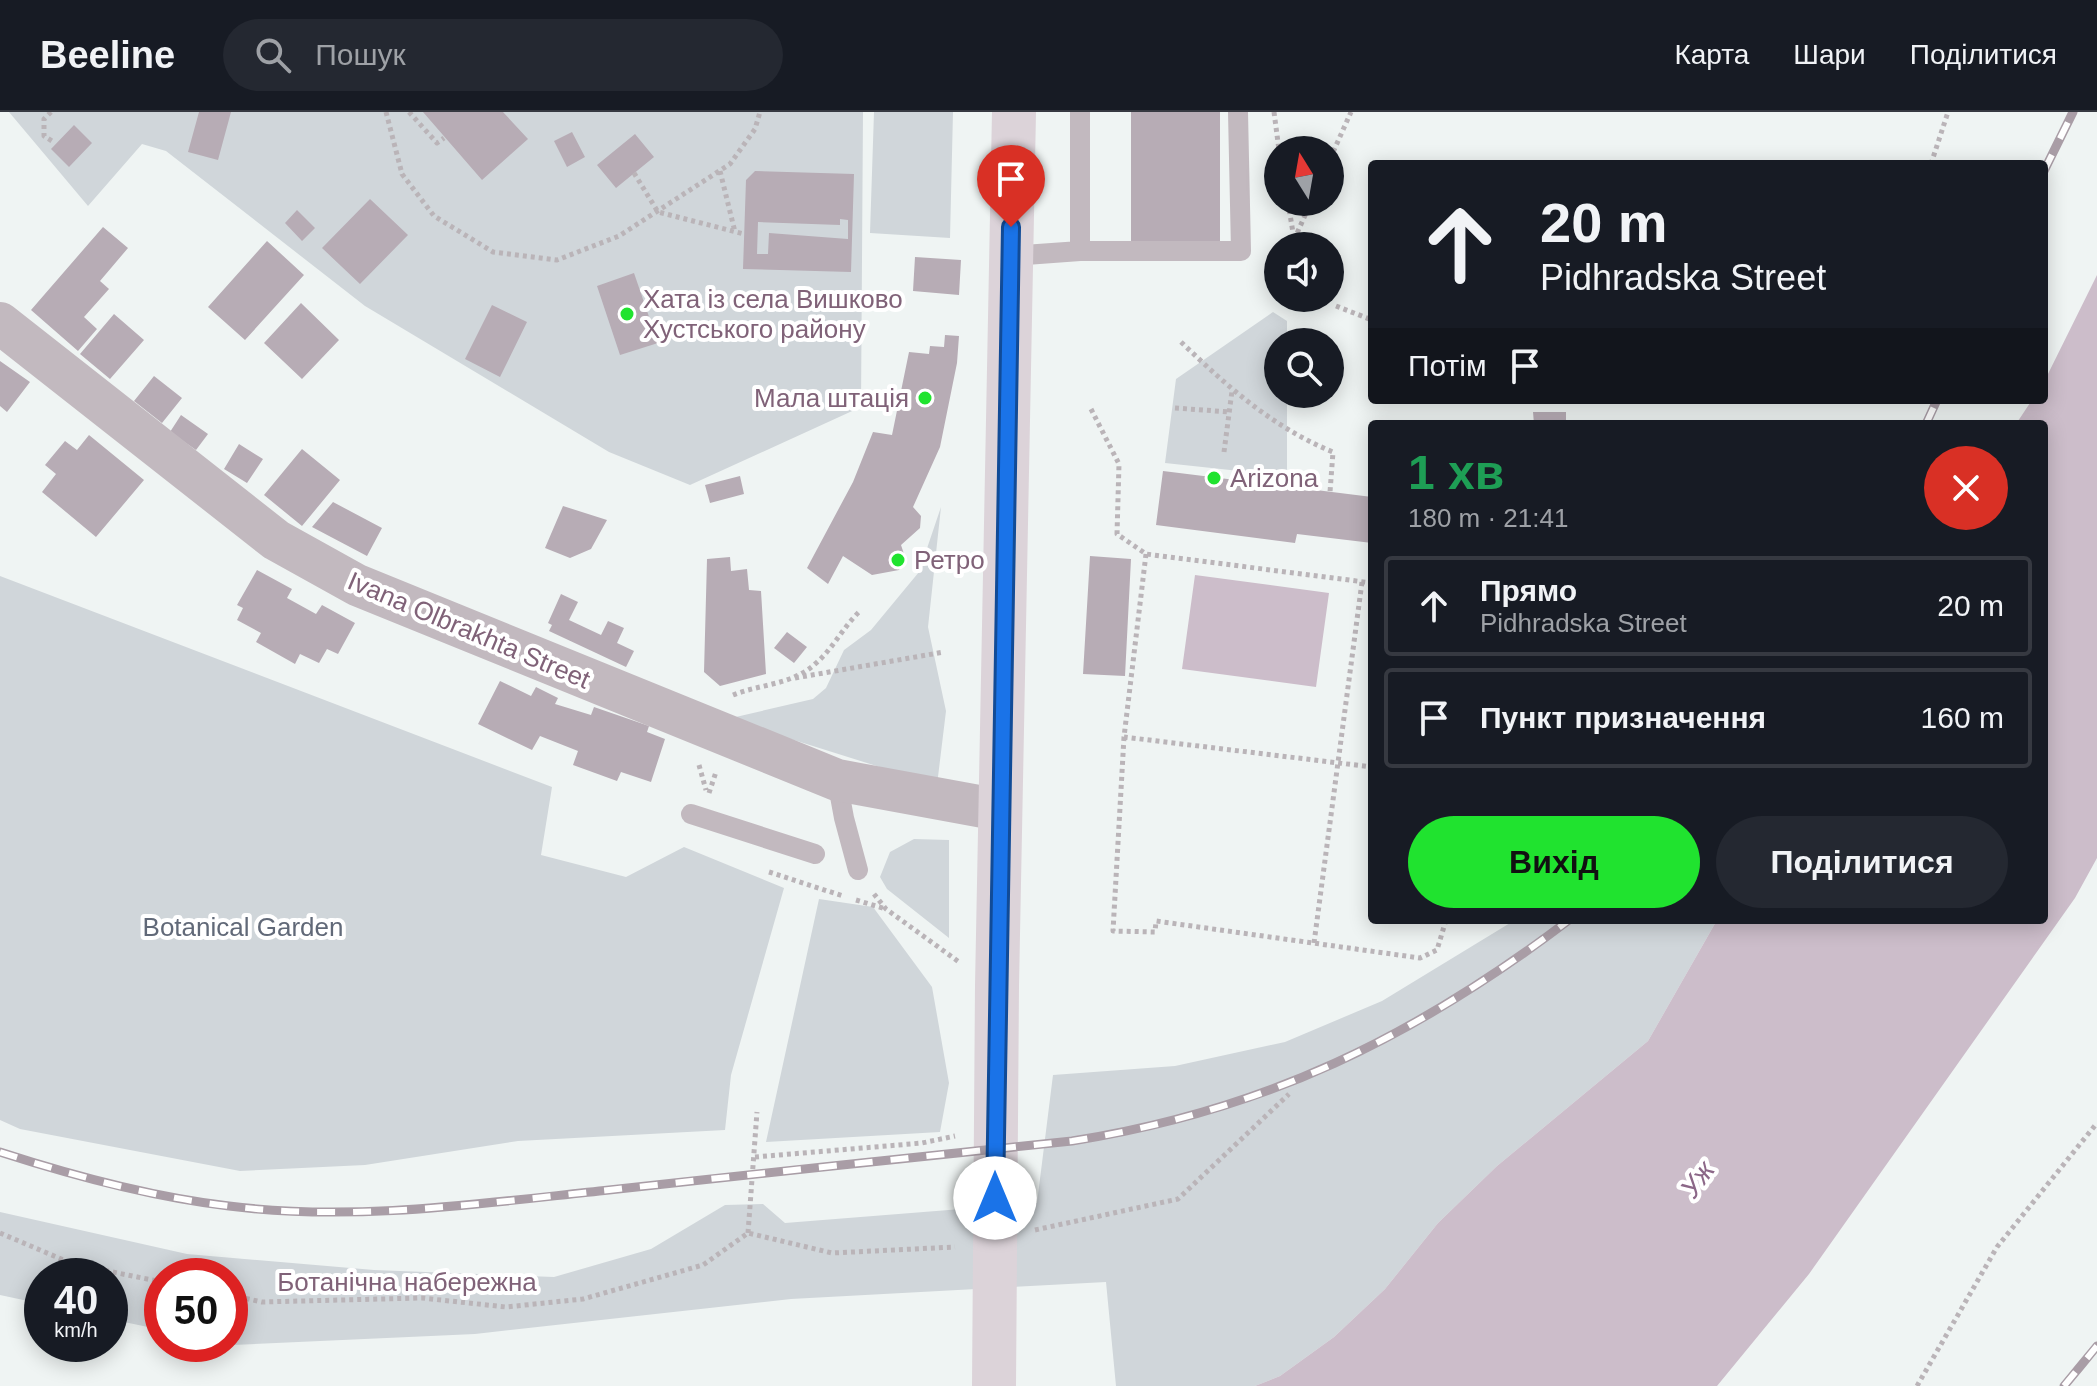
<!DOCTYPE html>
<html lang="uk">
<head>
<meta charset="utf-8">
<style>
	:root { --surface:#171b24; --page:#242831; --text:#f1f3f6; --muted:#9ea1a6; --line:#363941; --accent:#20e32f }
	body { margin:0; font-family:Arial,sans-serif; background:var(--page); color:var(--text); height:100vh; display:flex; flex-direction:column; font-size:30px; white-space:nowrap }
	* { box-sizing:border-box; margin:0 }
	p { font-size:26px; color:var(--muted) }
	.icon { flex:none; width:44px; height:44px; fill:none; stroke:currentColor; stroke-width:2; stroke-linecap:round; stroke-linejoin:round }
	.map { position:relative; flex:1; overflow:hidden }
	.side { position:absolute; left:1368px; top:308px; width:680px; height:504px; display:flex; flex-direction:column; background:var(--surface); border-radius:8px; box-shadow:0 4px 20px #0003 }
	.side>* { flex:none }
	.banner { position:absolute; left:1368px; top:48px; width:680px; height:244px; border-radius:8px; box-shadow:0 4px 20px #0003; background:#171b24; color:var(--text); overflow:hidden }
	.needle { width:52px; rotate:349deg }
	.tools { position:absolute; left:1264px; top:24px; display:grid; gap:16px }
	.tools a { display:grid; place-items:center; width:80px; height:80px; border-radius:50%; background:var(--surface); box-shadow:0 4px 20px #0003; font-size:40px }
	.speed { position:absolute; left:24px; top:1146px; display:flex; gap:16px; font-size:40px; font-weight:700; text-align:center }
	.speed>* { display:grid; place-content:center; width:104px; height:104px; border-radius:50%; background:var(--surface); box-shadow:0 4px 20px #0003; line-height:1 }
	.speed small { font-size:20px; font-weight:400 }
	.speed .limit { border:12px solid #d22; background:#fff; color:#111 }
	.pin { position:absolute; display:grid; place-items:center; width:68px; height:68px; color:#fff; margin:-82px -34px; border-radius:50% 50% 50% 0; rotate:-45deg; box-shadow:0 0 8px #0007 }
	.pin .icon { rotate:45deg }
	.me { position:absolute; width:88px; margin:-44px; rotate:0deg; stroke-linejoin:round; filter:drop-shadow(0 0 6px #0008) }
	.turn { display:flex; align-items:center; gap:28px; height:168px; padding:0 40px; font-size:36px }
	.turn .icon { width:104px; height:104px; stroke-width:2.5 }
	.turn b { display:block; font-size:56px; line-height:68px }
	.then { display:flex; align-items:center; height:76px; padding:0 40px; background:#0003; gap:16px; font-size:30px }
	.round { display:grid; place-items:center; flex:none; width:84px; height:84px; border-radius:42px; background:var(--page) }
	.head { display:flex; align-items:center; justify-content:space-between; height:136px; padding:0 40px }
	h1 { font-size:48px; font-weight:700; line-height:60px; color:#1e9e55 }
	.primary-button { display:flex; gap:16px; margin-top:auto; padding:16px 40px }
	.primary-button a { flex:1; height:92px; border-radius:48px; background:var(--accent); color:#111; font-size:32px; font-weight:700; line-height:92px; text-align:center }
	.primary-button a+a { background:var(--page); color:var(--text) }
	ul { padding:0; list-style:none }
	li { display:flex; align-items:center; gap:24px; height:100px; margin:0 16px 12px; padding:0 24px; border:4px solid var(--line); border-radius:8px }
	li div { flex:1 }
	li b { display:block; font-size:30px }
	li em { font-style:normal }
	header { display:flex; align-items:center; gap:48px; box-sizing:border-box; height:112px; padding:0 40px; background:var(--surface); border-bottom:2px solid var(--line) }
	header strong { font-size:38px }
	nav { display:flex; gap:44px; margin-inline-start:auto; font-size:28px }
	.search { width:560px; height:72px; background:var(--page); display:flex; align-items:center; gap:20px; box-sizing:border-box; padding:0 28px; border-radius:44px; color:var(--muted); font-size:30px }
	.map>svg:first-child { display:block }
	.green { fill:#d0d6da }
	.water { fill:#ccbdca }
	.building { fill:#b7acb5; fill-rule:evenodd }
	.lines { fill:none; stroke-linecap:round; stroke-linejoin:round }
	.path { stroke:#bab4b8; stroke-width:5; stroke-dasharray:4 4; stroke-linecap:butt }
	.lane { stroke:#c2b9bf; stroke-width:20 }
	.street { stroke:#c2b9bf; stroke-width:42 }
	.secondary { stroke:#dcd3d9; stroke-width:44 }
	.rail-casing { stroke:#a99da6; stroke-width:9 }
	.rail { stroke:#fff; stroke-width:6; stroke-dasharray:18; stroke-linecap:butt }
	.route-casing { stroke:#114b97; stroke-width:20 }
	.route { stroke:#1a73e8; stroke-width:14 }
	.poi-dot { fill:#20e32f; stroke:#fff; stroke-width:3 }
	.labels { text-anchor:middle; stroke-width:8; stroke-linejoin:round; paint-order:stroke }
	.poi-label { font-size:26px; fill:#806278; stroke:#fff; text-anchor:start }
	.street-label { font-size:26px; fill:#806278; stroke:#fff }
	.park-label { font-size:26px; fill:#616978; stroke:#fff }
	.water-label { font-size:28px; font-style:italic; fill:#8c6788; stroke:#fff }
</style>
</head>
<body>
<header>
<strong>Beeline</strong>
<div class="search"><svg class="icon" aria-label="search" viewBox="0 0 24 24"><circle cx="10" cy="10" r="6"/><path d="M15 15l6 6"/></svg>Пошук</div>
<nav><a>Карта</a><a>Шари</a><a>Поділитися</a></nav>
</header>
<div class="map">
<svg width="2097" height="1274" viewBox="0 0 2097 1274">
	<rect width="100%" height="100%" fill="#eff4f3"/>
	<!-- green -->
	<path class="green" d="M9 0H863L861 295 690 373 609 340 365 194 166 39 142 32 88 94Z
		M874 0H953L950 126 870 121Z
		M1273 200 1287 209V230H1278V282H1287V364L1165 351 1176 267Z
		M941 395 928 515 946 599 937 673 727 607 813 587 826 576 844 538 871 518 919 460Z
		M0 464 552 675 541 743 626 765 684 735 784 776 731 963 725 1018 518 1029 365 1053 240 1059 20 1017 0 1008Z
		M914 727 949 728V826L887 777 880 765 890 740Z
		M819 787 873 795 932 875 949 971 940 1020 766 1030Z
		M1515 808H1717L1648 929 1497 1054 1438 1111 1385 1177 1334 1225 1280 1264 1255 1274H1116L1106 1170 791 1187 475 1222 233 1233 227 1232H230V1164H162V1218L110 1207V1164H42V1192L0 1183V1100L187 1142 374 1158 554 1165 651 1137 725 1093 763 1092 785 1111 1037 1091 1053 963 1175 954 1285 930 1382 889Z"/>
	<!-- water -->
	<path class="water" d="M2097 163V746L2075 786 1809 1162 1717 1274H1255L1280 1264 1334 1225 1385 1177 1438 1111 1497 1054 1648 929 1717 808H2044V312H2016L2032 288H2044V270Z
		M1195 463 1329 481 1316 575 1182 557Z"/>
	<!-- building -->
	<path class="building" d="M199 0H231L218 48 188 40Z
		M423 0H503L528 27 482 68Z
		M1131 0H1220V129L1131 130Z
		M74 13 92 31 69 55 51 37Z
		M572 20 585 45 567 55 554 29Z
		M635 22 654 45 616 76 597 53Z
		M755 59 854 62 851 160 743 157 746 68ZM840 107 848 108V127L769 121 768 142H757L758 110 840 113Z
		M370 87 408 123 360 172 322 136Z
		M297 98 315 116 302 129 285 111Z
		M103 115 128 136 100 169 109 177 84 205 97 217 78 239 31 198Z
		M267 129 304 163 245 228 208 195Z
		M915 145 961 148 959 183 913 179Z
		M634 161 658 231 620 243 597 174Z
		M301 191 339 228 302 267 264 231Z
		M492 193 527 210 500 265 465 247Z
		M114 202 144 228 110 267 80 242Z
		M945 223 959 224 957 251 940 335 913 395 921 404 920 416 901 433 905 445 899 458 872 463 843 444 828 472 807 456 853 370 873 320 892 323 909 240 929 242 930 234 944 235Z
		M0 249 30 270 7 300 0 294Z
		M154 264 182 286 162 311 134 289Z
		M1533 300H1566V312H1534Z
		M181 303 208 322 196 338 170 320Z
		M89 323 144 368 96 425 42 380 56 362 45 353 65 329 77 338Z
		M239 332 263 347 247 371 224 357Z
		M302 337 340 368 302 414 264 383Z
		M1163 359 1372 385V431L1297 422 1295 431 1156 413Z
		M740 364 744 382 710 391 705 373Z
		M333 390 382 416 367 444 312 415Z
		M563 394 607 408 591 437 570 446 545 436Z
		M1090 444 1131 447 1125 564 1083 562Z
		M730 445 731 459 747 457 749 478 761 479 766 562 720 574 704 560 707 447Z
		M257 458 292 477 287 486 316 502 322 493 355 511 338 542 327 537 319 551 300 542 295 552 256 530 261 521 237 508 243 496 237 493Z
		M561 482 578 490 569 508 601 523 608 509 624 516 617 531 634 539 626 555 549 519 552 513 548 511Z
		M787 520 807 535 794 551 774 536Z
		M500 569 531 584 536 575 558 586 555 592 591 603 594 595 649 614 647 620 665 627 651 670 621 660 617 669 573 653 578 639 540 624 532 638 478 612Z"/>
	<g class="lines">
		<!-- path -->
		<path class="path" d="M51 0 44 7V24L52 29
			M386 0 402 62 434 104 493 140 557 148 619 124 730 52 755 17 760 0
			M409 0 437 31 444 26
			M1274 0 1279 38
			M1330 47 1351 0
			M1931 52 1948 0
			M720 59 735 120
			M634 61 658 100 744 122
			M1288 90 1294 127
			M1294 128 1311 90
			M1336 194 1372 208
			M1181 230C1228 275 1272 315 1333 340L1330 380
			M1175 296 1230 300
			M1091 297 1119 352 1117 422 1146 442 1372 471
			M1224 340 1232 279
			M1146 442 1124 625 1372 655
			M795 566 944 540
			M733 583C760 572 792 573 815 552 833 537 843 515 860 499
			M1124 625 1113 819 1155 820 1156 809 1420 846 1437 838 1446 808
			M699 653 706 678
			M709 681 716 660
			M769 760 843 784
			M874 782 886 797 959 850
			M856 788 886 797
			M1314 831 1362 470
			M755 1045 922 1031 955 1024
			M1035 1118 1178 1087 1289 982
			M0 1121 73 1152 162 1170
			M748 1121 757 1000
			M230 1183 262 1190 422 1186 506 1195 583 1187 703 1153 748 1121 832 1141 955 1135
			M1917 1274 1997 1135 2097 1011"/>
		<!-- lane -->
		<path class="lane" d="M1080 0V139
			M1011 144 1080 139H1241L1238 0
			M837 668 844 706 858 758
			M691 702 815 742"/>
		<!-- street -->
		<path class="street" d="M0 211 276 428 357 473 837 668 1000 698"/>
		<!-- secondary -->
		<path class="secondary" d="M994 1274 997 874 1014 0"/>
		<defs>
			<path id="rail" d="M2044 59 2073 0
				M1926 312 1937 288
				M0 1040C74 1064 152 1085 229 1094 355 1110 484 1091 609 1078 763 1061 918 1045 1072 1029 1264 999 1415 925 1569 808
				M2064 1274 2097 1234"/>
		</defs>
		<!-- rail casing -->
		<use href="#rail" class="rail-casing"/>
		<!-- rail -->
		<use href="#rail" class="rail"/>
	</g>
	<g class="lines">
		<defs>
			<path id="route" d="M995 1086 1011 115"/>
		</defs>
		<!-- route casing -->
		<use href="#route" class="route-casing"/>
		<!-- route -->
		<use href="#route" class="route"/>
	</g>
	<!-- markers -->
	<g class="poi-dot">
		<circle cx="627" cy="202" r="8"/>
		<circle cx="925" cy="286" r="8"/>
		<circle cx="1214" cy="366" r="8"/>
		<circle cx="898" cy="448" r="8"/>
	</g>
	<g class="labels">
		<!-- poi labels -->
		<g class="poi-label">
			<text x="643" y="196">Хата із села Вишково<tspan x="643" dy="30">Хустського району</tspan></text>
			<text x="909" y="295" text-anchor="end">Мала штація</text>
			<text x="1230" y="375">Arizona</text>
			<text x="914" y="457">Ретро</text>
		</g>
		<!-- street labels -->
		<g class="street-label">
			<text transform="translate(469 518) rotate(23)" y="9">Ivana Olbrakhta Street</text>
			<text x="407" y="1179">Ботанічна набережна</text>
		</g>
		<!-- park labels -->
		<g class="park-label">
			<text x="243" y="824">Botanical Garden</text>
		</g>
		<!-- water labels -->
		<g class="water-label">
			<text transform="translate(1697 1067) rotate(-54)" y="10">Уж</text>
		</g>
	</g>
</svg>
<div class="tools">
<a><svg class="needle" viewBox="-14 -14 28 28"><path d="M0-13l5 13h-10z" fill="#e53935"/><path d="M0 13l5-13h-10z" fill="#9ea1a6"/></svg></a>
<a><svg class="icon" aria-label="sound" viewBox="0 0 24 24"><path d="M4 9h4l5-4v14l-5-4H4zM17 9q2 3 0 6"/></svg></a>
<a><svg class="icon" aria-label="search" viewBox="0 0 24 24"><circle cx="10" cy="10" r="6"/><path d="M15 15l6 6"/></svg></a>
</div>
<div class="speed"><div>40<small>km/h</small></div><div class="limit">50</div></div>
<div class="pin" style="left:1011px;top:115px;background:#d93025"><svg class="icon" aria-label="arrive" viewBox="0 0 24 24"><path d="M6 21V4h12l-3 4 3 4H6"/></svg></div>
<svg class="me" style="left:995px;top:1086px" viewBox="-20 -20 40 40"><circle r="19" fill="#fff"/><path d="M0-13L10 11 0 6-10 11z" fill="#1a73e8"/></svg>
<div class="banner">
<div class="turn"><svg class="icon" aria-label="ahead" viewBox="0 0 24 24"><path d="M12 20V5M6 11l6-6 6 6"/></svg><div><b>20 m</b>Pidhradska Street</div></div>
<div class="then">Потім<svg class="icon" aria-label="arrive" viewBox="0 0 24 24"><path d="M6 21V4h12l-3 4 3 4H6"/></svg></div>
</div>
<section class="side">
<div class="head"><div><h1>1 хв</h1><p>180 m · 21:41</p></div><a class="round" style="background:#d93025;color:#fff"><svg class="icon" aria-label="close" viewBox="0 0 24 24"><path d="M6 6l12 12M18 6L6 18"/></svg></a></div>
<ul>
<li><svg class="icon" aria-label="ahead" viewBox="0 0 24 24"><path d="M12 20V5M6 11l6-6 6 6"/></svg><div><b>Прямо</b><p>Pidhradska Street</p></div><em>20 m</em></li>
<li><svg class="icon" aria-label="arrive" viewBox="0 0 24 24"><path d="M6 21V4h12l-3 4 3 4H6"/></svg><div><b>Пункт призначення</b></div><em>160 m</em></li>
</ul>
<div class="primary-button"><a>Вихід</a><a>Поділитися</a></div>
</section>
</div>
</body>
</html>
